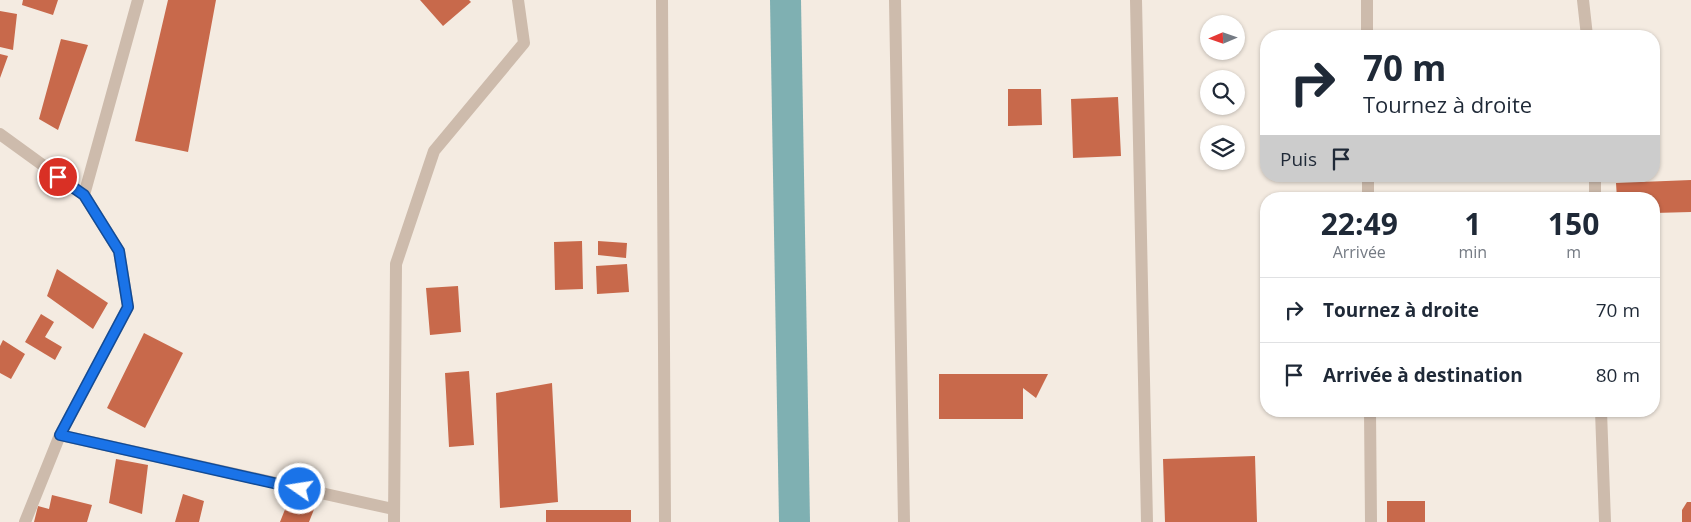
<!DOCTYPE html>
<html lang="fr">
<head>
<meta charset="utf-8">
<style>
	:root { --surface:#fff; --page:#f2f2f3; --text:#1f2937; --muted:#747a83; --line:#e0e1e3 }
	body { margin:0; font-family:"Open Sans",sans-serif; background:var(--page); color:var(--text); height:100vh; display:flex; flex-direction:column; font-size:19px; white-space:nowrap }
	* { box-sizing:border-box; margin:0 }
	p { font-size:16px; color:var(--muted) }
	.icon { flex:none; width:28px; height:28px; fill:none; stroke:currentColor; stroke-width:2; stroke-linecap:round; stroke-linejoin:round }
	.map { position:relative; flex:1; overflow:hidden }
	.panel { position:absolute; left:1260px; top:192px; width:400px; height:225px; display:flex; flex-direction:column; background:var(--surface); border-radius:20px; box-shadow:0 1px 4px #0004 }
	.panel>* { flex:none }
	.top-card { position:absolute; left:1260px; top:30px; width:400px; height:152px; border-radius:20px; box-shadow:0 1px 4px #0004; background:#fff; color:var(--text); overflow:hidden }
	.needle { width:32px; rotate:268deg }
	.controls { position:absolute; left:1200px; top:15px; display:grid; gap:10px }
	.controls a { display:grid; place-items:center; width:45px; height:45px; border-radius:50%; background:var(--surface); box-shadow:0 1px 4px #0004; font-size:25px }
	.pin { position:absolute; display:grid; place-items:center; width:42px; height:42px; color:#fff; margin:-21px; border:2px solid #fff; border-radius:50%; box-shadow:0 1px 5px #0007 }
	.me { position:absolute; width:55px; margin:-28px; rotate:283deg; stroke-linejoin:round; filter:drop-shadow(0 0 4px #0008) }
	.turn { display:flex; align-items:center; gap:18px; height:105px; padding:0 20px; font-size:22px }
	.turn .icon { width:65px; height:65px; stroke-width:2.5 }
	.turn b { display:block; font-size:35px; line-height:42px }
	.then { display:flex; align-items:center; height:48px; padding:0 20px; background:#0003; gap:10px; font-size:19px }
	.eta { display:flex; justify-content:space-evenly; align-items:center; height:85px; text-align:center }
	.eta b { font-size:30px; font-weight:700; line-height:35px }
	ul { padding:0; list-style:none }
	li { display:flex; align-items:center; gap:15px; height:65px; padding:0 20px; border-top:1px solid var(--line) }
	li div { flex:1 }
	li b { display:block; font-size:19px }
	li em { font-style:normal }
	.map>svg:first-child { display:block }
	.water { fill:#7fb0b2 }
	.building { fill:#c8694b }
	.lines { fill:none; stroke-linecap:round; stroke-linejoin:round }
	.minor { stroke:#cdbbac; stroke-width:12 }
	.route-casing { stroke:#114b97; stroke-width:12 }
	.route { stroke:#1a73e8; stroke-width:9 }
</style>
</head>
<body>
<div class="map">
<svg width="1691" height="522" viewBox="0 0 1691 522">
	<rect width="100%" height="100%" fill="#f4ebe1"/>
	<!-- water -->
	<path class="water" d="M770 0H801L810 522H779Z"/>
	<!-- building -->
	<path class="building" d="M23 0H58L53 15 22 5Z
		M168 0H216L188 152 135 141Z
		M420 0H469L471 2 443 26Z
		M0 11 17 14 13 50 0 47Z
		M61 39 88 45 58 130 39 119Z
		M0 54 8 56 0 78Z
		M1008 89H1041L1042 125 1008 126Z
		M1118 97 1121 156 1073 158 1071 99Z
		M1691 180V212L1654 213V199H1617L1616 183Z
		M582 241 583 289 555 290 554 242Z
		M598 241 627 243 626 258 598 255Z
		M627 264 629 292 597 294 596 266Z
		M57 269 108 303 93 329 47 296Z
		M458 286 461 332 430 335 426 288Z
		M41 314 54 322 45 337 62 347 55 360 25 342Z
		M144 333 183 353 145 428 107 408Z
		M3 340 25 354 11 379 0 373V346Z
		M469 371 474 445 449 447 445 373Z
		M939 374H1048L1036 398 1023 388V419H939Z
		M552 383 558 502 500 508 496 393Z
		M1255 456 1257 522H1165L1163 459Z
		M116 459 148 465 142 514 109 503Z
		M292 492 317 502 309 522H280Z
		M183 494 204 501 199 522H175Z
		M52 495 92 505 87 522H34L38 506 49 509Z
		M1387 501H1425V522H1387Z
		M1687 502H1691V522H1682V510Z
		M546 510H631V522H546Z"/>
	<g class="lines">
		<!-- minor -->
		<path class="minor" d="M662 0 665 522
			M895 0 904 522
			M1136 0 1147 522
			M1367 0V36
			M1583 0 1587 36
			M0 134 84 195 119 251 128 307 60 435 25 522
			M1368 176V199
			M1595 176V199
			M84 195 138 0
			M1370 411 1371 522
			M1601 411 1605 522
			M60 435 393 509
			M394 522 396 264 434 151 524 43 518 0"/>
	</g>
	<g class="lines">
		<defs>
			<path id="route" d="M58 177 84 195 119 251 128 307 60 435 300 489"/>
		</defs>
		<!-- route casing -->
		<use href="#route" class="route-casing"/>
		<!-- route -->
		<use href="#route" class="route"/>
	</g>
</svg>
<div class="controls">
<a><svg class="needle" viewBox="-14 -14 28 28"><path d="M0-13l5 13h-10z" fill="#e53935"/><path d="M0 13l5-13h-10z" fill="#747a83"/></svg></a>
<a><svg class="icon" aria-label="search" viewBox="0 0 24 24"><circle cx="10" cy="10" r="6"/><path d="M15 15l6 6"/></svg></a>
<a><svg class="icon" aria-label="layers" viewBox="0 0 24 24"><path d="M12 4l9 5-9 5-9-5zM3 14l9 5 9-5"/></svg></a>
</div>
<div class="pin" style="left:58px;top:177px;background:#d93025"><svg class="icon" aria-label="arrive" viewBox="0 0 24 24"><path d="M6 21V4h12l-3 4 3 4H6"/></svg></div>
<svg class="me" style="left:300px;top:489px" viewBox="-20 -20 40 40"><circle r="17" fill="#1a73e8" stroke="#fff" stroke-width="3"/><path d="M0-11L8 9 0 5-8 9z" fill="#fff"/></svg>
<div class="top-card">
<div class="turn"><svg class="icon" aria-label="right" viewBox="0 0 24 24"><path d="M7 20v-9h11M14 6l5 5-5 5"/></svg><div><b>70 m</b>Tournez à droite</div></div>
<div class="then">Puis<svg class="icon" aria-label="arrive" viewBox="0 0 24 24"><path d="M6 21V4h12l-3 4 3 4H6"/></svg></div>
</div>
<section class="panel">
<div class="eta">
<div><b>22:49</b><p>Arrivée</p></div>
<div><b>1</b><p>min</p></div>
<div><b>150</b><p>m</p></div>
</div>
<ul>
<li><svg class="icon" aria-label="right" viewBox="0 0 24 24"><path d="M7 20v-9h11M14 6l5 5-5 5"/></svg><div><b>Tournez à droite</b></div><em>70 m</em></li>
<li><svg class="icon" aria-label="arrive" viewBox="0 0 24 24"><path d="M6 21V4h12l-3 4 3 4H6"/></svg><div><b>Arrivée à destination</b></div><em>80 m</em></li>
</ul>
</section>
</div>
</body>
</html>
